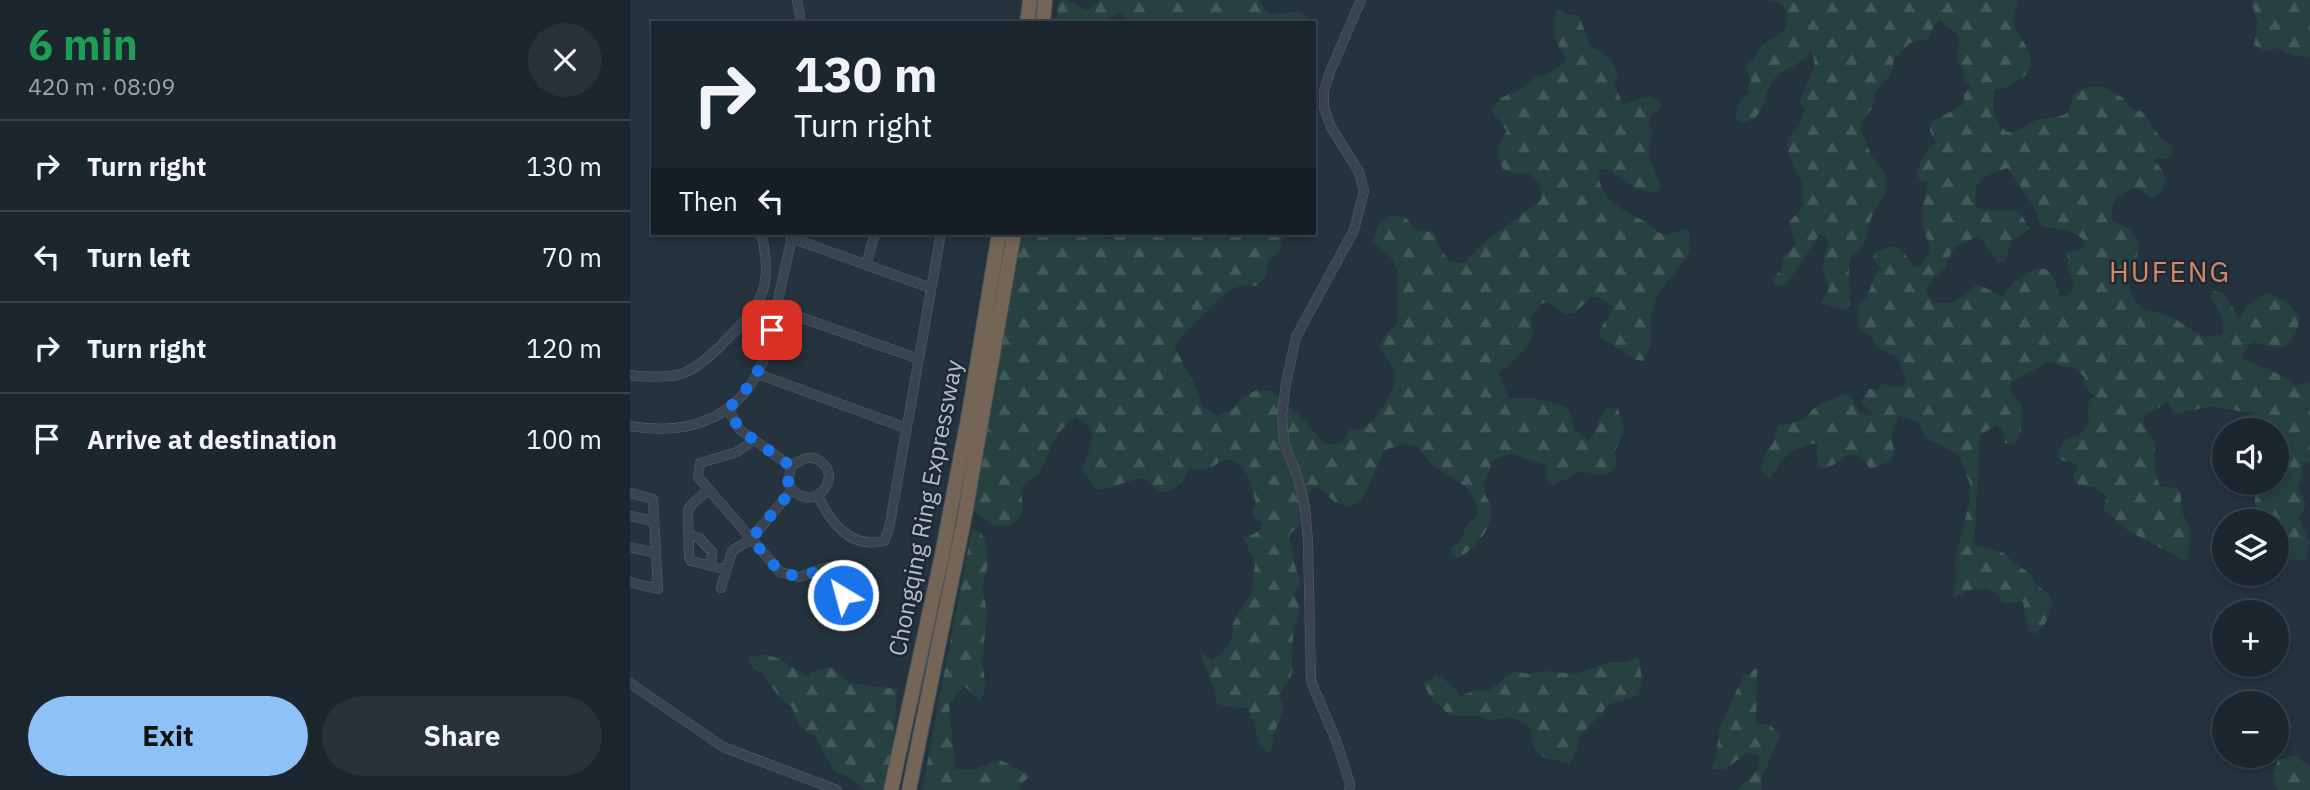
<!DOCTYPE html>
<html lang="en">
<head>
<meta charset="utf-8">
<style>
	:root { --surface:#1c262f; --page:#29323b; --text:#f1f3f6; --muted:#a0a5aa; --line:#3a434b; --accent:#8cc2f8 }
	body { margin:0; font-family:"IBM Plex Sans",sans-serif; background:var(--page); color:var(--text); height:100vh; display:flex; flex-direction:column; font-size:26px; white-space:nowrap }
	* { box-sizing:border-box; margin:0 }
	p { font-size:23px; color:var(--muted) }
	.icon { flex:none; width:38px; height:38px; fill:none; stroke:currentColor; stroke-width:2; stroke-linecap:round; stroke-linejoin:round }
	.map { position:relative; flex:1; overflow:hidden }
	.sheet { display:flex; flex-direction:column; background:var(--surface); width:630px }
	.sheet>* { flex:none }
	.banner { position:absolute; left:21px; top:21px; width:665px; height:214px; border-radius:0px; box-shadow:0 4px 10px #0003,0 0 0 2px var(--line); background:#1c262f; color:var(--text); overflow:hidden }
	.tools { position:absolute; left:1582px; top:418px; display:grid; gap:14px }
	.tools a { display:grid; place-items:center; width:77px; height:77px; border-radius:50%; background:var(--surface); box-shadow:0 4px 10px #0003,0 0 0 2px var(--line); font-size:35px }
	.pin { position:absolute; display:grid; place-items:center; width:60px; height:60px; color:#fff; margin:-30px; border-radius:14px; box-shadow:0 4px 10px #0006 }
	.me { position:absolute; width:77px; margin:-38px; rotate:323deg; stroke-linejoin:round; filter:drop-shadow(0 0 5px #0008) }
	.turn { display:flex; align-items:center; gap:24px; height:147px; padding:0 28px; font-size:32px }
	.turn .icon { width:91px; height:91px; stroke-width:2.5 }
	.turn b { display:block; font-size:49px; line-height:60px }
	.then { display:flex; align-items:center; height:66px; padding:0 28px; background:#0003; gap:14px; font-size:26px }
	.round { display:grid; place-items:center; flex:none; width:74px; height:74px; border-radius:37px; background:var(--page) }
	.summary { display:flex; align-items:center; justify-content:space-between; height:119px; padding:0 28px }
	h1 { font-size:42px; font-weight:700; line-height:52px; color:#1e9e55 }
	.action { display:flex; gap:14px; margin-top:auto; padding:14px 28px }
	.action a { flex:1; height:80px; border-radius:42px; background:var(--accent); color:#111; font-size:28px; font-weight:700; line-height:80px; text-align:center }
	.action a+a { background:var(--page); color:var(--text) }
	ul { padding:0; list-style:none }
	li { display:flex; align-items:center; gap:21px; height:91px; padding:0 28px; border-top:2px solid var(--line) }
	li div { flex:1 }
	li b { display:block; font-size:26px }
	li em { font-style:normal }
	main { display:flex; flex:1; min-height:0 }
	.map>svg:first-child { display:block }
	.forest { fill:url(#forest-firs); fill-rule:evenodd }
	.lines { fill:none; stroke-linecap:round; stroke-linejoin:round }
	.minor-casing { stroke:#57626c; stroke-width:10 }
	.highway-casing { stroke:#444f59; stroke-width:16 }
	.minor { stroke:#39444f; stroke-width:9 }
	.highway { stroke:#756556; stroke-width:14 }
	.route { stroke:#1a73e8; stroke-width:12; stroke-dasharray:0 21.6 }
	.labels { text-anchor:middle; stroke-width:5; stroke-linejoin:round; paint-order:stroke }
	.street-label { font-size:24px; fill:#b5bfc9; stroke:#1e2934 }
	.quarter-label { font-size:28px; letter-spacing:2px; fill:#d58864; stroke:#1e2934 }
</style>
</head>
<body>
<main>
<section class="sheet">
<div class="summary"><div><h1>6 min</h1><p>420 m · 08:09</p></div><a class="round"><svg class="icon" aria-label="close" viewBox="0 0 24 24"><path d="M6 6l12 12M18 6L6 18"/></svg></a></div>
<ul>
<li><svg class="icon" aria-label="right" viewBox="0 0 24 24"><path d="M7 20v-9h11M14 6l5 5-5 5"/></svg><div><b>Turn right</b></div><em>130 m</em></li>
<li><svg class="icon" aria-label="left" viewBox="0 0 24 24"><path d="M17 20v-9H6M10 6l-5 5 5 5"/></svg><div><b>Turn left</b></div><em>70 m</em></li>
<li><svg class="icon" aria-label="right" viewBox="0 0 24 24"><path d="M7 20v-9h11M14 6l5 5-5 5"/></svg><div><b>Turn right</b></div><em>120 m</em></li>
<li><svg class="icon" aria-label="arrive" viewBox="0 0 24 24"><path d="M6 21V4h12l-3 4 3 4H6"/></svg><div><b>Arrive at destination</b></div><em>100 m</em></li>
</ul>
<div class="action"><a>Exit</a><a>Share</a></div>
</section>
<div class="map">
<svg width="1680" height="790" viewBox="0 0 1680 790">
	<defs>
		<pattern id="forest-firs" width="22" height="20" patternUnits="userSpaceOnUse" patternTransform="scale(1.75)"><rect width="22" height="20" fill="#274040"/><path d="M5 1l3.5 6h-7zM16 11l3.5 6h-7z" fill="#445a5a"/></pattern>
	</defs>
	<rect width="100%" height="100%" fill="#25333f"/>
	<!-- forest -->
	<path class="forest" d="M432 0H437L457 10 471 0H629L636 12C654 18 670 3 683 23H497L492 13 477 18 473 23H427L428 1Z
		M1136 0H1388L1382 22C1389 38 1413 61 1394 76 1384 84 1377 88 1365 91 1361 108 1362 121 1377 132L1386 131 1407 120 1434 115 1439 110 1444 94 1456 87 1472 86 1493 98 1498 106 1512 112 1530 137 1542 146 1543 154 1536 159 1528 158 1523 161C1539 172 1539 186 1524 199L1517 196 1507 187C1490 194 1477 200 1483 221L1498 228 1509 241 1506 264 1499 279V286L1504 300 1517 311C1540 311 1556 328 1575 337L1592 334C1598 318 1586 309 1579 296L1584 291 1594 293 1609 319 1617 306 1636 293C1645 293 1669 309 1669 320 1669 330 1659 349 1646 348 1639 347 1631 344 1624 342L1618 346 1611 358 1651 375 1664 385 1680 383V463L1677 461 1671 467 1673 474 1668 487 1676 504 1669 519 1679 543 1675 560 1647 561V544L1650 541 1647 537V522L1636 521 1625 506V483H1647V430H1609L1608 422 1613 416 1625 412H1614L1581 406 1545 414 1537 402C1529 409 1519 411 1513 418L1518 434 1525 440C1526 456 1523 472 1530 486L1547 488 1551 495V511C1565 533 1559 537 1557 562L1497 530 1473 509 1477 496 1465 487 1451 486 1444 482 1443 475 1448 469 1445 463 1430 460 1428 454 1434 440 1449 436 1459 423 1458 403 1464 396 1453 385 1455 378 1446 368 1434 367 1420 361 1380 383V391L1391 403C1393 416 1394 435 1383 444L1375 443 1372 429 1366 425 1350 435 1344 545 1374 553 1385 564 1399 573 1407 585 1420 596 1423 603C1419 608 1420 611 1418 617 1416 624 1410 629 1405 634L1398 631 1393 602C1387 601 1381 604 1376 603 1367 601 1373 601 1367 595 1353 583 1336 591 1323 598L1326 578 1325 558 1339 505 1340 484 1328 454 1296 438 1288 422 1268 415 1262 435 1264 452 1261 461 1240 469 1232 457 1218 454 1205 464 1192 469 1187 465 1188 443C1167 445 1148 459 1141 479L1134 475 1131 469 1135 454 1144 442 1148 426 1173 420 1187 405 1216 394 1222 397C1225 409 1231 414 1243 416L1231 401 1239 389H1247L1252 384 1267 387 1274 385 1276 378 1267 357 1247 348 1240 336 1228 329V309L1231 301 1237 297 1245 275 1251 269 1243 258 1246 252 1262 246C1274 250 1277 257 1284 267L1291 266 1299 254 1300 247 1293 227V205L1298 182 1290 180 1286 174 1294 154 1306 143 1300 131V123L1334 104V95L1341 85 1334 80 1332 65 1327 62C1329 30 1336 43 1310 20L1304 25 1297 39 1280 43 1264 59 1261 75 1245 92 1243 107 1231 122V130L1241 155 1256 176V192L1242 216 1234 244 1222 256 1219 264 1220 304 1214 310 1191 303 1199 289 1192 267 1198 244 1196 237 1190 234 1158 282 1152 286H1145L1142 280 1152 269 1154 256 1166 244 1159 222 1172 208 1174 201 1172 194V180L1164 167 1157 146 1158 138 1168 128 1176 109 1170 105C1171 85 1192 72 1181 51 1172 66 1151 68 1142 82 1133 97 1134 123 1111 122L1105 117 1109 103 1119 92 1116 88 1121 81 1116 70 1118 64C1127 59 1126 53 1132 46 1143 33 1160 39 1157 12L1151 4ZM1378 168 1404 207 1412 227C1427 228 1447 229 1455 243L1451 250 1437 252 1438 267 1444 283 1442 291 1435 296H1430C1427 287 1426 277 1418 271 1404 261 1379 285 1373 296 1363 294 1357 286 1346 285 1333 299 1309 315 1296 291L1298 284 1316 267 1318 259 1325 247 1349 236 1367 262H1375L1381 241 1400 229 1389 211 1353 210 1346 207C1342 178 1354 176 1378 168Z
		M1621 0H1680V57L1664 55 1645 48 1634 51 1624 45 1628 23Z
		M926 11 949 16 961 47C975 51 984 62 989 76L983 82 993 104 1020 96 1033 106 1020 116 1019 124 1022 130 1018 155 1031 188 1025 193C1006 191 993 180 977 169L969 170C966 197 994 212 1014 221 1021 224 1025 232 1032 234 1040 237 1049 228 1059 229L1060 252 1026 297 1021 317V345L1014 361 1006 360 969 336C970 325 979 318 983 307L970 298 962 297 944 313 935 314 917 302 911 304 901 318 903 334 900 341 891 354 868 374 879 398H904L937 407 941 414 944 429 958 440C970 431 964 419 980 407L988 408 994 432 985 451 987 467C971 479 969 475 952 471L924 485 919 483 916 476 918 467C912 462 909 463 902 461 874 450 886 453 859 462L861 468C859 475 853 482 854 489 854 494 858 499 860 504 866 526 846 547 829 558L822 556 819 549 832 540 835 527 847 515C850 479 801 476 789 448L774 444 754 450 732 501 717 507 705 502 689 488H683L679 493 676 518 659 535 666 570 670 577V586L664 591 670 609 663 632 662 671 660 680 652 689 649 696C658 713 650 718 644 733 641 742 645 747 638 754L629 744 624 722 617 708 595 707 586 702C586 682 573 670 570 648L575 656 583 660 599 645 602 637 603 623 621 594 625 564 612 534 617 538 630 530 633 523 625 519 622 511 626 504C622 488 618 460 597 460 588 460 584 468 576 469 571 470 565 468 559 469L551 484 535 493C523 490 521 481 511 478L474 489H466L452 471C457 449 475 430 445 417L427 434 410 472 391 488 393 513C373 537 359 525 341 507L387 233H465L481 239 484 233H653L651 250 638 260 637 274 627 286 613 285 599 290 556 332 544 346 566 387 572 407 587 416 603 409 613 397 627 390 641 391 674 420 695 445 712 443 719 430C724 430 731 430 735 427 745 421 768 387 765 376 764 367 754 355 749 347L756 334 768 322V275L763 260 743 241 748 226 761 215 776 218 788 231 804 232 809 247 820 262 834 263 858 239 911 200 909 183 899 173 884 174 873 169C865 153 867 146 877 131L861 110 871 98 893 88 906 77C915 78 931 67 937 59 921 33 923 41 926 11Z
		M342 528 351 533 355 540 358 564 352 588 357 611 352 662 356 687 350 701 334 686 319 704 325 769 342 770 370 760 400 776 389 786 391 790H292Z
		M133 654 150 659 178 677 181 672 201 667 219 683 267 689 261 774 252 790H234L219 777 204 771 184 735 170 728 162 707 151 699 132 674 120 665 118 657H126Z
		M1009 657 1012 680 1009 695 980 704 949 737 946 751 939 764 910 756 902 742 901 728C888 717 878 715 862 721L849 716H820L800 696 794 684 806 675 821 684 831 696 844 691 860 690 883 671 899 674 915 671 946 674 979 662H995Z
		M1127 668 1126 722 1140 725 1150 735 1132 778 1131 790H1107L1128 770 1129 755 1117 753 1095 769 1081 770 1086 756 1090 727 1113 677Z
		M1664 755 1680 767V790H1649C1640 781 1644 771 1648 760Z"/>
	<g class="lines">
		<defs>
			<path id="minor" d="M167 0 171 23
				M161 238 301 288
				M236 265 245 233
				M147 309 289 359
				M128 374 276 428
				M0 375C12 377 43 378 54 373 70 366 86 351 97 339 133 305 144 283 131 233
				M98 409 110 430 161 466 158 483C179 519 215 479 191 462 180 453 171 460 161 466
				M0 426C62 437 115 416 136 353L163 233
				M124 440 107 452 70 463 68 477 150 572 169 577 198 567 222 572 218 594 213 595 206 593 194 569
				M78 490 63 503 58 510 59 557 61 561 94 569
				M0 493 23 499 28 589 0 582
				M188 496C201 523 220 549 254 541L259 529 311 233
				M0 516 24 521
				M59 535 69 538 82 552 81 566
				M0 547 26 553
				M91 588 102 551 121 539 162 490
				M0 683 93 747 207 790
				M719 790 720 784 707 743 681 681 678 541 675 508 668 478 654 442 652 415 656 383 666 337 724 230 734 191 729 172 701 127 694 108V91L700 72 731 0"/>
			<path id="highway" d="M397 23 400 0
				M413 23 415 0
				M261 790 312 555 339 413 369 233
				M279 790 334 520 384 233"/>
		</defs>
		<!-- minor casing -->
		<use href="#minor" class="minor-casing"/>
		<!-- highway casing -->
		<use href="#highway" class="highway-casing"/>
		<!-- minor -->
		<use href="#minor" class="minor"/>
		<!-- highway -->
		<use href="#highway" class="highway"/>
	</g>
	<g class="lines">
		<!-- route -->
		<path class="route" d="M142 330C132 368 126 381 98 409L110 430 161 466 158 483 162 490 121 539 150 572 169 577 194 569 206 593 213 595"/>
	</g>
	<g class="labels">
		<!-- street labels -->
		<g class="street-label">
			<text transform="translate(296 508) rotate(-79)" y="8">Chongqing Ring Expressway</text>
		</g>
		<!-- quarter labels -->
		<g class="quarter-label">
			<text x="1540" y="282">HUFENG</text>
		</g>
	</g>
</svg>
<div class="tools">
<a><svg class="icon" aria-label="sound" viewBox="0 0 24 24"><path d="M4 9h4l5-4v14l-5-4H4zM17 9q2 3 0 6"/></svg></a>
<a><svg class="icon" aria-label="layers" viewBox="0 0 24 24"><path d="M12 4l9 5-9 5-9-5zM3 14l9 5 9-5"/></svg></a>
<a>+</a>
<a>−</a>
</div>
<div class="pin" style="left:142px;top:330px;background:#d93025"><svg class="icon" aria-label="arrive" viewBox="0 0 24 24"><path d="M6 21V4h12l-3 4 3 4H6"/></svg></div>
<svg class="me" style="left:213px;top:595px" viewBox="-20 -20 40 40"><circle r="17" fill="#1a73e8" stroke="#fff" stroke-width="3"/><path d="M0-11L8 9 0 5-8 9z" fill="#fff"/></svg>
<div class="banner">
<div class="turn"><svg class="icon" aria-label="right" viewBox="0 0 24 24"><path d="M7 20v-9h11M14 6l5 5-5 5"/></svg><div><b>130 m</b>Turn right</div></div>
<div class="then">Then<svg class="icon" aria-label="left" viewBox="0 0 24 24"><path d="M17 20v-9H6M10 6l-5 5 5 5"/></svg></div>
</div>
</div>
</main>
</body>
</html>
